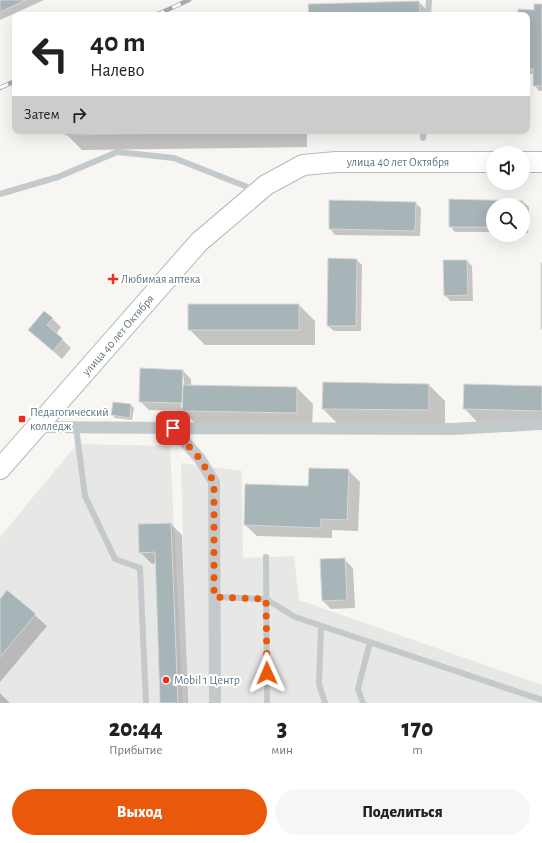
<!DOCTYPE html>
<html lang="ru">
<head>
<meta charset="utf-8">
<style>
	:root { --surface:#fff; --page:#f6f6f6; --text:#222; --muted:#767676; --accent:#ea580c }
	body { margin:0; font-family:"Alegreya Sans",sans-serif; background:var(--page); color:var(--text); height:100vh; display:flex; flex-direction:column; font-size:15px; white-space:nowrap }
	* { box-sizing:border-box; margin:0 }
	p { font-size:13px; color:var(--muted) }
	.icon { flex:none; width:22px; height:22px; fill:none; stroke:currentColor; stroke-width:2; stroke-linecap:round; stroke-linejoin:round }
	.map { position:relative; height:703px; overflow:hidden }
	.side { display:flex; flex-direction:column; background:var(--surface); flex:1 }
	.side>* { flex:none }
	.banner { position:absolute; left:12px; top:12px; width:518px; height:122px; border-radius:8px; box-shadow:0 4px 16px #0002; background:#fff; color:var(--text); overflow:hidden }
	.controls { position:absolute; left:486px; top:146px; display:grid; gap:8px }
	.controls a { display:grid; place-items:center; width:44px; height:44px; border-radius:50%; background:var(--surface); box-shadow:0 4px 16px #0002; font-size:20px }
	.pin { position:absolute; display:grid; place-items:center; width:34px; height:34px; color:#fff; margin:-17px; border-radius:8px; box-shadow:0 2px 6px #0006 }
	.me { position:absolute; width:44px; margin:-22px; rotate:359deg; stroke-linejoin:round; filter:drop-shadow(0 0 3px #0008) }
	.turn { display:flex; align-items:center; gap:14px; height:84px; padding:0 12px; font-size:18px }
	.turn .icon { width:52px; height:52px; stroke-width:2.5 }
	.turn b { display:block; font-size:28px; line-height:34px }
	.then { display:flex; align-items:center; height:38px; padding:0 12px; background:#0003; gap:8px; font-size:15px }
	.eta { display:flex; justify-content:space-evenly; align-items:center; height:68px; text-align:center }
	.eta b { font-size:24px; font-weight:800; line-height:28px }
	.cta { display:flex; gap:8px; margin-top:auto; padding:8px 12px }
	.cta a { flex:1; height:46px; border-radius:24px; background:var(--accent); color:#fff; font-size:16px; font-weight:800; line-height:46px; text-align:center }
	.cta a+a { background:var(--page); color:var(--text) }
	.map>svg:first-child { display:block }
	.built { fill:#e7e8e6 }
	.shadow { fill:#0003; fill-rule:evenodd }
	.building { fill:#a7b4b8; stroke:#d8d8d6 }
	.lines { fill:none; stroke-linecap:round; stroke-linejoin:round }
	.primary-casing { stroke:#b4bbbe; stroke-width:22 }
	.service { stroke:#c4c9cc; stroke-width:6 }
	.minor { stroke:#c4c9cc; stroke-width:12 }
	.primary { stroke:#fff; stroke-width:20 }
	.rail-casing { stroke:#a2abaf; stroke-width:4.5 }
	.rail { stroke:#fff; stroke-width:3; stroke-dasharray:9; stroke-linecap:butt }
	.route { stroke:#ea580c; stroke-width:7; stroke-dasharray:0 12.6 }
	.poi-dot { fill:#f02c1a; stroke:#fff; stroke-width:1.5 }
	.labels { text-anchor:middle; stroke-width:4; stroke-linejoin:round; paint-order:stroke }
	.street-label { font-size:12px; fill:#5f7781; stroke:#fff }
	.poi-label { font-size:12px; fill:#5f7781; stroke:#fff; text-anchor:start }
</style>
</head>
<body>
<div class="map">
<svg width="542" height="703" viewBox="0 0 542 703">
	<rect width="100%" height="100%" fill="#f7f6f3"/>
	<!-- built -->
	<path class="built" d="M77 444 170 446 183 703H0V537Z
		M181 463 242 471 243 558 294 556 299 600 542 685V703H187Z"/>
	<!-- shadow -->
	<path class="shadow" d="M0 0H44L0 20Z
		M419 2 432 15H310Z
		M542 5V91H539L534 85V74H527V15H519L535 11Z
		M66 131H307V147L82 150 66 134Z
		M450 200 523 202 529 207 528 233H523V205H493V232H455L450 226Z
		M415 203 421 208 420 236 335 235 330 229Z
		M357 260 362 265 361 331H334L328 326Z
		M467 261 472 266 473 301H450L445 295Z
		M299 305 315 321V345H205L189 329Z
		M45 312 61 327 56 334 71 348 62 359 30 330Z
		M183 371 191 379V386L297 388 313 404 312 428 199 427 183 411 149 410 140 401ZM182 377H184L183 408H181Z
		M324 383 429 385 445 401V426L339 425 323 409Z
		M542 387V426L480 425 464 408Z
		M114 403 131 405 134 408 132 420 115 418 113 415Z
		M348 470 360 482 358 531 332 530V538L257 536 245 525 309 487Z
		M171 524 182 535 188 703H161L156 563 152 564 140 552Z
		M344 559 353 568 355 608 331 609 322 600Z
		M7 591 47 626 0 682V600Z
		M0 693 10 703H0Z"/>
	<!-- building -->
	<path class="building" d="M0 0H26L0 12Z
		M419 1 420 15H309L308 4Z
		M534 4H542V86H533V69H527V15H518V9L534 10Z
		M65 131H291L65 135Z
		M449 199 523 201V220V205H493V227H449Z
		M329 200 416 202 415 231 329 229Z
		M328 258 357 259 356 326H327Z
		M443 260H467L468 295 444 296Z
		M541 263H542V329H541Z
		M188 304H299V330H188Z
		M44 311 53 318 47 325 63 339 53 351 28 330Z
		M140 368 183 370 182 403 139 402Z
		M323 382 429 384V410L322 409Z
		M464 384 542 386V411L463 409Z
		M183 385 297 387V413L182 411Z
		M113 402 131 404 130 418 111 415Z
		M309 468 349 469 347 520 321 519V528L244 525 245 484 308 486Z
		M171 523 178 703H160L155 552 139 553 138 524Z
		M345 558 347 600 322 601 320 559Z
		M7 590 36 614 0 657V599Z"/>
	<g class="lines">
		<defs>
			<path id="primary" d="M523 162H542
				M0 469 199 242 266 185 303 165 336 162H493"/>
		</defs>
		<!-- primary casing -->
		<use href="#primary" class="primary-casing"/>
		<!-- service -->
		<path class="service" d="M428 15 429 0
			M423 138 424 131
			M0 194 58 177 117 152 174 158 255 190
			M76 427 85 496 115 559 140 568 146 703
			M266 557 267 703
			M215 597 266 599 295 617 542 700
			M321 626 319 684 325 703
			M363 703 358 689 370 642"/>
		<!-- minor -->
		<path class="minor" d="M37 427 173 428 200 459 214 482 215 703
			M173 428 453 429 542 424"/>
		<!-- primary -->
		<use href="#primary" class="primary"/>
		<defs>
			<path id="rail" d="M156 15 189 0
				M0 88 15 81"/>
		</defs>
		<!-- rail casing -->
		<use href="#rail" class="rail-casing"/>
		<!-- rail -->
		<use href="#rail" class="rail"/>
	</g>
	<g class="lines">
		<!-- route -->
		<path class="route" d="M173 428 200 459 214 482V597L266 599 267 673"/>
	</g>
	<!-- markers -->
	<g class="poi-dot">
		<path d="M111 273h4v4h4v4h-4v4h-4v-4h-4v-4h4z"/>
		<rect x="18" y="415" width="8" height="8" rx="2"/>
		<circle cx="166" cy="680" r="4"/>
	</g>
	<g class="labels">
		<!-- street labels -->
		<g class="street-label">
			<text x="398" y="166">улица 40 лет Октября</text>
			<text transform="translate(118 335) rotate(-49)" y="4">улица 40 лет Октября</text>
		</g>
		<!-- poi labels -->
		<g class="poi-label">
			<text x="121" y="283">Любимая аптека</text>
			<text x="30" y="416">Педагогический<tspan x="30" dy="14">колледж</tspan></text>
			<text x="174" y="684">Mobil 1 Центр</text>
		</g>
	</g>
</svg>
<div class="controls">
<a><svg class="icon" aria-label="sound" viewBox="0 0 24 24"><path d="M4 9h4l5-4v14l-5-4H4zM17 9q2 3 0 6"/></svg></a>
<a><svg class="icon" aria-label="search" viewBox="0 0 24 24"><circle cx="10" cy="10" r="6"/><path d="M15 15l6 6"/></svg></a>
</div>
<div class="pin" style="left:173px;top:428px;background:#d93025"><svg class="icon" aria-label="arrive" viewBox="0 0 24 24"><path d="M6 21V4h12l-3 4 3 4H6"/></svg></div>
<svg class="me" style="left:267px;top:673px" viewBox="-20 -20 40 40"><path d="M0-17L14 15 0 8-14 15z" fill="#ea580c" stroke="#fff" stroke-width="4"/></svg>
<div class="banner">
<div class="turn"><svg class="icon" aria-label="left" viewBox="0 0 24 24"><path d="M17 20v-9H6M10 6l-5 5 5 5"/></svg><div><b>40 m</b>Налево</div></div>
<div class="then">Затем<svg class="icon" aria-label="right" viewBox="0 0 24 24"><path d="M7 20v-9h11M14 6l5 5-5 5"/></svg></div>
</div>
</div>
<section class="side">
<div class="eta">
<div><b>20:44</b><p>Прибытие</p></div>
<div><b>3</b><p>мин</p></div>
<div><b>170</b><p>m</p></div>
</div>
<div class="cta"><a>Выход</a><a>Поделиться</a></div>
</section>
</body>
</html>
